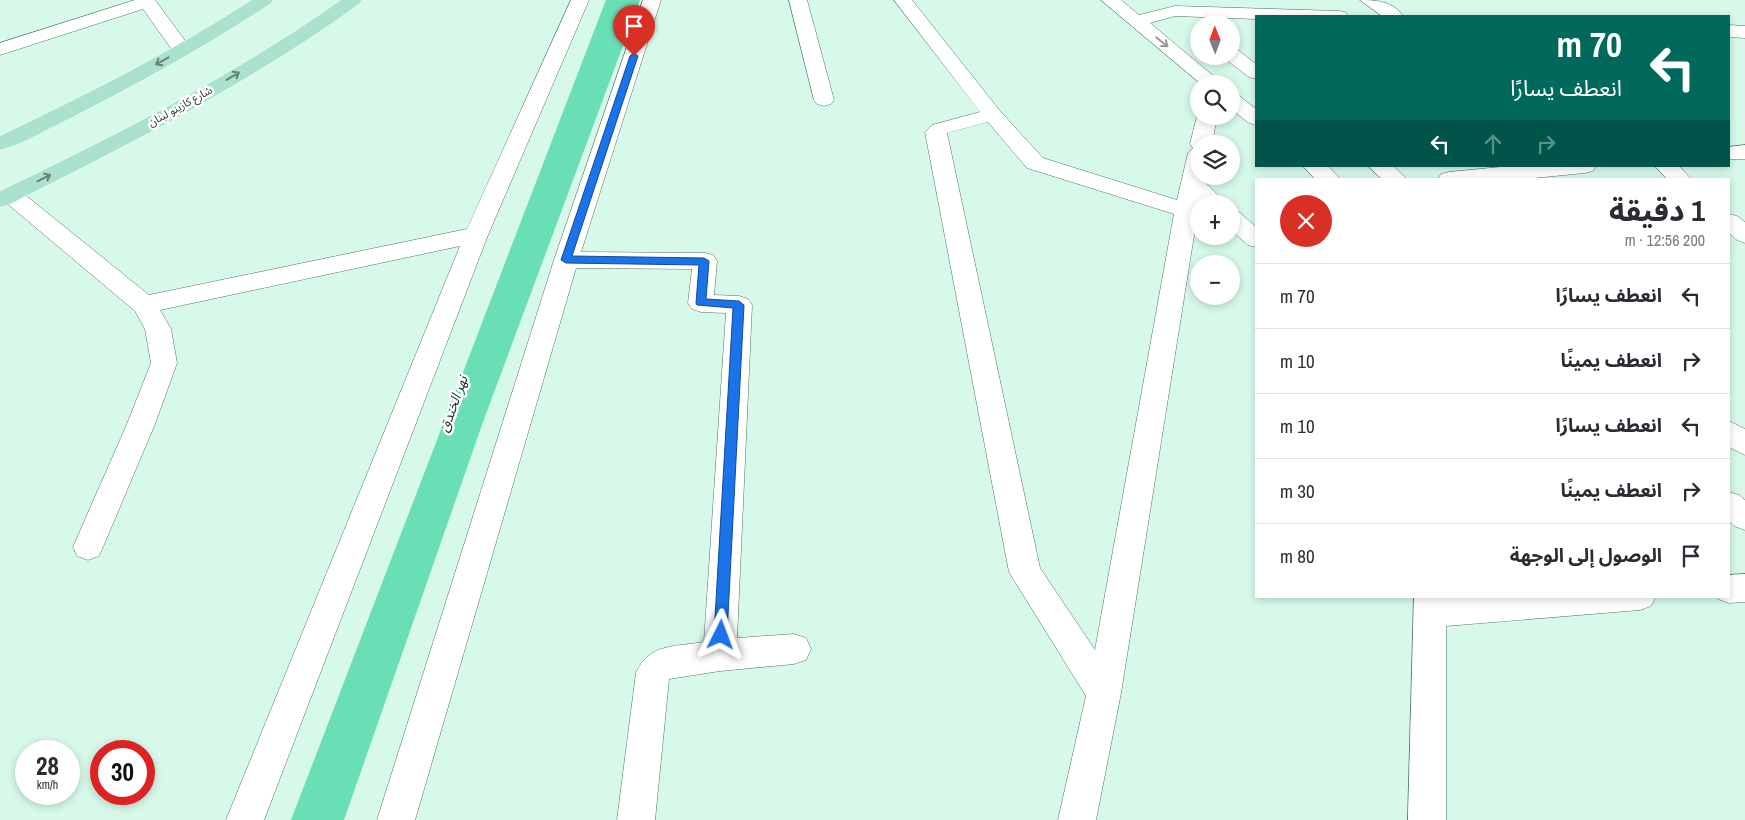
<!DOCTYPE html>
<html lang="ar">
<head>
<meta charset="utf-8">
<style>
	:root { --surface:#fff; --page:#f2f2f3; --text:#2b2b33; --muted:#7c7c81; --line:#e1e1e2 }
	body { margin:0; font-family:"Archivo Narrow","Noto Sans Arabic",sans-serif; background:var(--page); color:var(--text); direction:rtl; height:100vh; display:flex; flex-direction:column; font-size:19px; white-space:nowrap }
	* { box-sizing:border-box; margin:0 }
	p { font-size:16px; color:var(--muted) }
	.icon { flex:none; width:28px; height:28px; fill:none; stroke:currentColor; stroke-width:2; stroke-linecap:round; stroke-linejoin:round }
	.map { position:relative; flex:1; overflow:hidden; direction:ltr }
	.drawer { position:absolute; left:1255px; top:178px; width:475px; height:420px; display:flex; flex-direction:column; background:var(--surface); border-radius:0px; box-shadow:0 2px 8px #0003; direction:rtl }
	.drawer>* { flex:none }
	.top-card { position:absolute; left:1255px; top:15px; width:475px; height:152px; border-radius:0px; box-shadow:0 2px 8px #0003; direction:rtl; background:#00695c; color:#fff; overflow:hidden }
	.needle { width:32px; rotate:359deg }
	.controls { position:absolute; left:1190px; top:15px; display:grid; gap:10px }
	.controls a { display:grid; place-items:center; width:50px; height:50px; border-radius:50%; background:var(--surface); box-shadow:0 2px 8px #0003; font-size:25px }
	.speed { position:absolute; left:15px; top:740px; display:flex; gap:10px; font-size:25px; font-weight:700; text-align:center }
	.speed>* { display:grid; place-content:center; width:65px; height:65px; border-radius:50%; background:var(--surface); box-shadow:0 2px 8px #0003; line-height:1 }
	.speed small { font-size:12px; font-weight:400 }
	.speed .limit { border:8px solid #d22; background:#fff; color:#111 }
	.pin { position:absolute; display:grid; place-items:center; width:42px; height:42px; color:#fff; margin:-51px -21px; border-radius:50% 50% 50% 0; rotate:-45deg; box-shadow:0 0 5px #0007 }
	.pin .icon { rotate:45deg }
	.me { position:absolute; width:55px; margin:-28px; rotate:3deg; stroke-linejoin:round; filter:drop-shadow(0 0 4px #0008) }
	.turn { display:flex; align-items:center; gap:18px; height:105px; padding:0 25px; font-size:22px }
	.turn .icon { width:65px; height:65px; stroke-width:2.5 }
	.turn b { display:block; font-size:35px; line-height:42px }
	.lanes { display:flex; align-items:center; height:48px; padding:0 25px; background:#0003; justify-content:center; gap:25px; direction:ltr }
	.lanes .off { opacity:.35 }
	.round { display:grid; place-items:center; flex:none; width:52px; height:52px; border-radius:26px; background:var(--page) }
	.summary { display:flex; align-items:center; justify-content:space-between; height:85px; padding:0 25px }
	h1 { font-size:30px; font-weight:700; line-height:38px }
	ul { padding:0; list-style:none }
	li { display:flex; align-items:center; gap:15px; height:65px; padding:0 25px; border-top:1px solid var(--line) }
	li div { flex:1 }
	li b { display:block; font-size:19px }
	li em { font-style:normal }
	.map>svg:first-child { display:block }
	.water { fill:#6adfb6 }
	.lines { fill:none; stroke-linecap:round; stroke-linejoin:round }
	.minor-casing { stroke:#537265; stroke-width:1 }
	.major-casing { stroke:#fff; stroke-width:1 }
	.minor { fill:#fff; fill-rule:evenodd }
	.major { fill:#abe2ce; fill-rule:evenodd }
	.oneway { stroke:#949c98 }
	.oneway2 { stroke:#648478 }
	.route { fill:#1a73e8; stroke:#114b97 }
	.labels { text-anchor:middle; stroke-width:5; stroke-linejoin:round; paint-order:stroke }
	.far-street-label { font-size:11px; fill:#2a3832; stroke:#fff }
	.water-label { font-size:14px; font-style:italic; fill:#1a2e26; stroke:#fff }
</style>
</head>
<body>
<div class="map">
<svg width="1745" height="820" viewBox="0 0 1745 820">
	<rect width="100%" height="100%" fill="#d6f9ea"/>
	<!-- water -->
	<path class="water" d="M606 0H640L483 422 344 820H291Z"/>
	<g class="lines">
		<defs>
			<path id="minor" d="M135 0H155L192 50 189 54 182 56 175 54 143 9 0 55V43Z
				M571 0H589L488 235 264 820H226L460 246 160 310 171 329 177 363 155 424 103 547 99 556 88 560 77 556 73 547 127 424 151 363 145 329 135 311 3 200 0 195 3 190 11 188 19 190 149 295 467 229Z
				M643 0H661L581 252 705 253 713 255 717 261 714 295 739 296 748 299 752 305 737 638 794 634 806 638 811 649 806 660 794 664 720 671 669 679 655 820H617L636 673C649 643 675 647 704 642L726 313 701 312 692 309 688 303 692 269 576 268 415 820H377L554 260Z
				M789 0H807L834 100 831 104 824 106 817 104 814 100Z
				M894 0H912L1000 111 1043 158 1177 200 1188 153 1193 148 1190 144 1197 116 1199 113V116H1217L1212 144H1199V176H1205L1204 181 1227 204H1202L1199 201V204L1121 693 1096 820H1058L1086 696 1009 572 925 132 932 125 980 112ZM988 122 1027 168 1174 214 1095 650 1040 568 947 133Z
				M1101 0H1121L1139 15 1175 6 1339 11 1345 12 1348 16H1256V19L1175 16 1150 23 1223 84H1201Z
				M1360 0C1376 0 1393 1 1403 16H1382Z
				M1729 25 1745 26V38L1729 37Z
				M1231 48 1238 50 1256 64V79L1249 77 1224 58 1223 56H1231Z
				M1231 93 1238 95 1256 109V125L1249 123 1231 109Z
				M1745 145V159H1729V147Z
				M1303 166H1328L1340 179H1315Z
				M1368 166H1393L1407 179H1382Z
				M1511 166H1596L1593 171 1585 173 1523 179H1438L1441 174 1449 172Z
				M1655 166H1679L1691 179H1667Z
				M1231 210 1239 212 1256 227V247L1248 245 1231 230Z
				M1729 214 1737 216 1745 222V243L1737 240 1729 233Z
				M1729 421 1745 429V455L1729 447Z
				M1729 492 1739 495 1745 500V530L1734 526 1729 521Z
				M1745 574V602L1729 603 1718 599 1717 596H1729V575Z
				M1414 596 1446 597 1656 596 1651 606 1640 610 1446 626V820H1408Z"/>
			<path id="major" d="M252 0H273L270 4C206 46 138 84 69 119 47 129 24 144 0 150V136C86 95 171 52 252 0Z
				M341 0H362L359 4C250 83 129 145 8 205L0 207V191C117 135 235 75 341 0Z"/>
		</defs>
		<!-- minor casing -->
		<use href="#minor" class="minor-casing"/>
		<!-- major casing -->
		<use href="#major" class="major-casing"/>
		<!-- minor -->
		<use href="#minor" class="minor"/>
		<!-- major -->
		<use href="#major" class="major"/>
	</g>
	<!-- one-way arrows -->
	<defs><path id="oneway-shaft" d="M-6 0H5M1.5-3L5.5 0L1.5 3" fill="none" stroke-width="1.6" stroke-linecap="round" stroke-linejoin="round" transform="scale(1.25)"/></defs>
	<use class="oneway" href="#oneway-shaft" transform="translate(1162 42) rotate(39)"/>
	<g class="oneway2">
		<use href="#oneway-shaft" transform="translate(162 61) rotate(151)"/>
		<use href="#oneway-shaft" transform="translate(233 76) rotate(-31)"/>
		<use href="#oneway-shaft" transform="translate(44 178) rotate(-26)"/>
	</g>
	<!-- route -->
	<path class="route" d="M634 53 638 56 572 256 704 258 709 261 706 299 739 301 744 305 727 635 725 640 721 642 716 640 714 635 733 308 697 305 696 303 699 265 566 263 561 260 630 56Z"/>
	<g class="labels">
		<!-- far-street labels -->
		<g class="far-street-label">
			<text transform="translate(180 106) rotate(-29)" y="4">شارع كازينو لبنان</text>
		</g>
		<!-- water labels -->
		<g class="water-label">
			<text transform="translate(453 404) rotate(-70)" y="5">نهر الخندق</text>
		</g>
	</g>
</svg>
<div class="controls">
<a><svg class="needle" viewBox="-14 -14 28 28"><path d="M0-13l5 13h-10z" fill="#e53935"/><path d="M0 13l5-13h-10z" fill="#7c7c81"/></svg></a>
<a><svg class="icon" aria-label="search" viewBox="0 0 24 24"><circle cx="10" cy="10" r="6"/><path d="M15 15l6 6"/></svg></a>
<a><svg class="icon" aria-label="layers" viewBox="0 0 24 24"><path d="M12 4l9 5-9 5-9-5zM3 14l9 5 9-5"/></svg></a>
<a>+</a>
<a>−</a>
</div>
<div class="speed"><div>28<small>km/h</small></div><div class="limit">30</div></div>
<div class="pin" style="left:634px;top:56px;background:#d93025"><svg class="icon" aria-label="arrive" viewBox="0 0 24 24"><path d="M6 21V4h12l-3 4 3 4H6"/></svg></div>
<svg class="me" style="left:721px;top:635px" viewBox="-20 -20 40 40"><path d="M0-17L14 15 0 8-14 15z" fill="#1a73e8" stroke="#fff" stroke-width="4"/></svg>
<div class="top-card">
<div class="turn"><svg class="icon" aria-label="left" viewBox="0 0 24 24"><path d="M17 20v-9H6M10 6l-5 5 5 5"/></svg><div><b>70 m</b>انعطف يسارًا</div></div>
<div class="lanes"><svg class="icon" aria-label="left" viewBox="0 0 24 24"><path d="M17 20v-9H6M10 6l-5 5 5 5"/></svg><svg class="icon off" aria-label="ahead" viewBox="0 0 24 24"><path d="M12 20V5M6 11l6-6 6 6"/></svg><svg class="icon off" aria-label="right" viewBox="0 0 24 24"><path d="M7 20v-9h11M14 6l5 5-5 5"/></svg></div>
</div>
<section class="drawer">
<div class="summary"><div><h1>1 دقيقة</h1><p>200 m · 12:56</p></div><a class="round" style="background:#d93025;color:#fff"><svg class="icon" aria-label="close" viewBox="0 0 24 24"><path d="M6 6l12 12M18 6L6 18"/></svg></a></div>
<ul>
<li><svg class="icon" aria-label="left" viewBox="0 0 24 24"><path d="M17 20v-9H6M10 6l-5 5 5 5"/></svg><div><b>انعطف يسارًا</b></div><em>70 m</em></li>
<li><svg class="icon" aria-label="right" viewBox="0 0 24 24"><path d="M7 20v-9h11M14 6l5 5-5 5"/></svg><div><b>انعطف يمينًا</b></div><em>10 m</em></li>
<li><svg class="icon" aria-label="left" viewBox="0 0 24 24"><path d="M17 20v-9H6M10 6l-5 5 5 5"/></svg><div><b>انعطف يسارًا</b></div><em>10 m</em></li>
<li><svg class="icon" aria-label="right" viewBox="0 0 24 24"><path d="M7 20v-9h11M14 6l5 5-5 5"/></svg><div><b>انعطف يمينًا</b></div><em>30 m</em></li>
<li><svg class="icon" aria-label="arrive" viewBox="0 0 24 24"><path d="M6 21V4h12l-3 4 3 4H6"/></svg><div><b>الوصول إلى الوجهة</b></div><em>80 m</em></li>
</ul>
</section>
</div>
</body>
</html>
